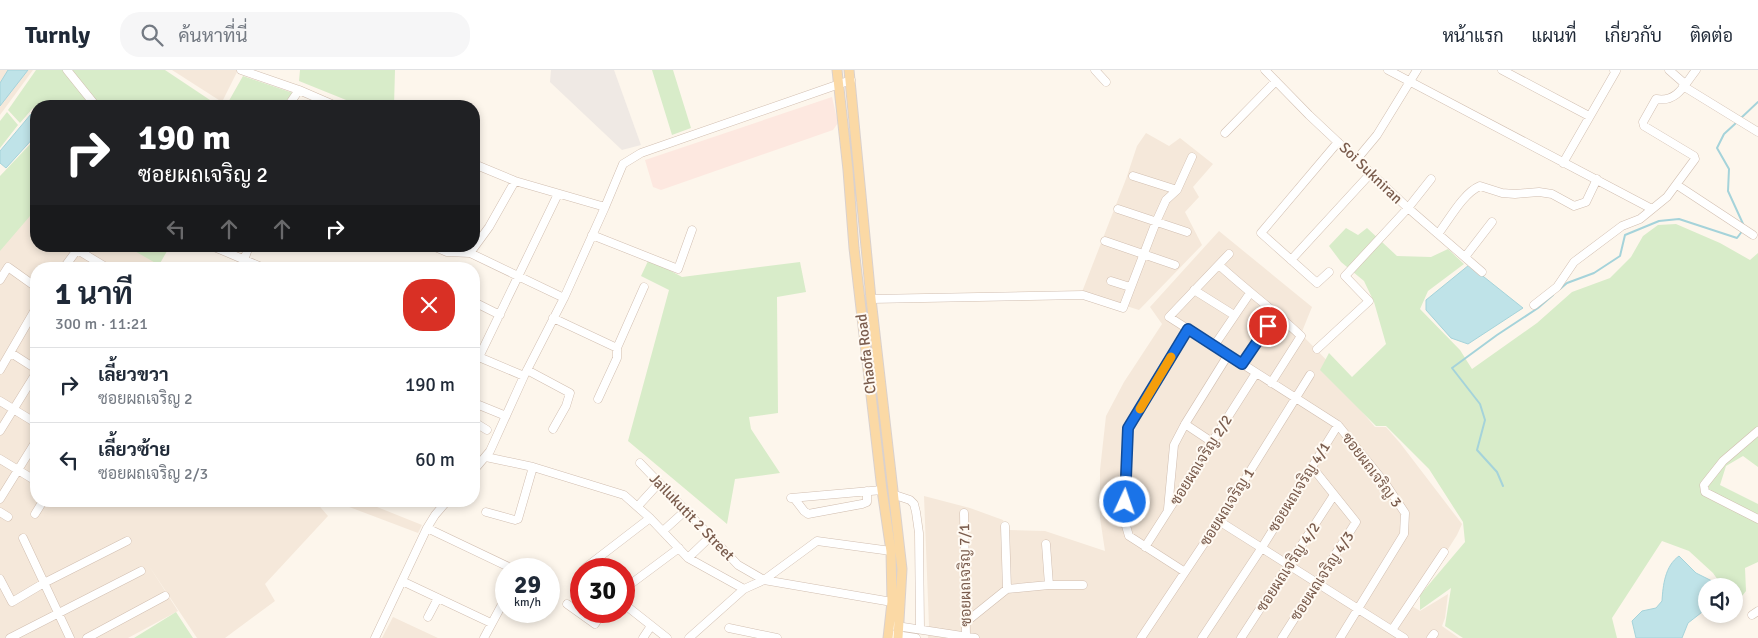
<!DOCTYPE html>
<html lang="th">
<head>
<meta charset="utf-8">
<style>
	:root { --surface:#fff; --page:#f6f6f7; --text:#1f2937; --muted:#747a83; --line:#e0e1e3 }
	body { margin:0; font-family:Signika,Sarabun,sans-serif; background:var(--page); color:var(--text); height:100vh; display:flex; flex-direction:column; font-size:19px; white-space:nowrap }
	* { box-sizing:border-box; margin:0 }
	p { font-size:16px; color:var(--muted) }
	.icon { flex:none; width:28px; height:28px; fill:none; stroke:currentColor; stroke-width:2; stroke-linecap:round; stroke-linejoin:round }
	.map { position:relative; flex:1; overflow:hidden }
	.drawer { position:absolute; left:30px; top:192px; width:450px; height:245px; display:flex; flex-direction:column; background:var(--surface); border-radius:20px; box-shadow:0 2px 8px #0003 }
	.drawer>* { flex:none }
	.banner { position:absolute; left:30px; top:30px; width:450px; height:152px; border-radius:20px; box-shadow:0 2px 8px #0003; background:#202124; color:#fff; overflow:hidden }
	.fabs { position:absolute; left:1698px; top:508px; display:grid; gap:10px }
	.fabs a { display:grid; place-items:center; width:45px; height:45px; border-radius:50%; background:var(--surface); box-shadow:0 2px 8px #0003; font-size:25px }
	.speed { position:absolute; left:495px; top:488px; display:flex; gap:10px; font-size:25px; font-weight:700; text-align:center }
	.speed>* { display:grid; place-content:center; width:65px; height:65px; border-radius:50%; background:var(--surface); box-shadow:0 2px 8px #0003; line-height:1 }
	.speed small { font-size:12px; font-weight:400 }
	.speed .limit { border:8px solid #d22; background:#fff; color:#111 }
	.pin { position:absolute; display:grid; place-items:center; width:42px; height:42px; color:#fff; margin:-21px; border:2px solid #fff; border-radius:50%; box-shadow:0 1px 5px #0007 }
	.me { position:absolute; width:55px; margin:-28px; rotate:3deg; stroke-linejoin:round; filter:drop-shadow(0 0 4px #0008) }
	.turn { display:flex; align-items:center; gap:18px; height:105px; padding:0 25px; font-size:22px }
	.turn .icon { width:65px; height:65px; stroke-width:2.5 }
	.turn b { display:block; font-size:35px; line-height:42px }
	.lanes { display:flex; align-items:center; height:48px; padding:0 25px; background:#0003; justify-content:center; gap:25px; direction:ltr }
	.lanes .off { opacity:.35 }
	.round { display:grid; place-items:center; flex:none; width:52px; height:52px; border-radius:20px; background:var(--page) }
	.overview { display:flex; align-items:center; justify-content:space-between; height:85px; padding:0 25px }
	h1 { font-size:30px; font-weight:700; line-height:38px }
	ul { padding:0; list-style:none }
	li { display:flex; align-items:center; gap:15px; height:75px; padding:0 25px; border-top:1px solid var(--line) }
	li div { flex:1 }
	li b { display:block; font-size:19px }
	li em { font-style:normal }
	header { display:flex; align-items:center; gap:30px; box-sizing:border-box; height:70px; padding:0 25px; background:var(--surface); border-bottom:1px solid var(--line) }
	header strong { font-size:24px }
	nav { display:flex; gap:28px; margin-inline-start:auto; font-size:18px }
	.search { width:350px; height:45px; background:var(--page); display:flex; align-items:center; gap:12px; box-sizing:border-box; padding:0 18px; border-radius:20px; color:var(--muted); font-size:19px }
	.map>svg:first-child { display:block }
	.residential { fill:#f5e8da }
	.commercial { fill:#fde8e0 }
	.industrial { fill:#efe9e4 }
	.green { fill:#d8ecc9 }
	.water { fill:#bfe3e8; stroke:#a5d3da }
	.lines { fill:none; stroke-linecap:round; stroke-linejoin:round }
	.stream { stroke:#a5d3da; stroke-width:2 }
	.minor-casing { stroke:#d1beb0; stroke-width:9 }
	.major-casing { stroke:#dad1cd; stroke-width:11 }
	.minor { stroke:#fff; stroke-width:8 }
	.major { stroke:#fbd9a5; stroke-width:9 }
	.route-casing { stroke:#114b97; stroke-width:12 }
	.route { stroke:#1a73e8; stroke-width:9 }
	.slow { stroke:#f59e0b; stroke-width:9 }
	.labels { text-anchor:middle; stroke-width:4; stroke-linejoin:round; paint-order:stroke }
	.street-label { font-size:15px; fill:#7a5c4d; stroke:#fffaf3 }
</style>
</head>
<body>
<header>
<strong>Turnly</strong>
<div class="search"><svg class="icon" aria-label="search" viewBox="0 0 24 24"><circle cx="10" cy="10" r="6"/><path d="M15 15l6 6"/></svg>ค้นหาที่นี่</div>
<nav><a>หน้าแรก</a><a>แผนที่</a><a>เกี่ยวกับ</a><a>ติดต่อ</a></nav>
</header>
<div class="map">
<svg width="1758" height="568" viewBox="0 0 1758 568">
	<rect width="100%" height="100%" fill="#fdf6ec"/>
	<!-- residential -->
	<path class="residential" d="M0 0H33L0 45Z
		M172 0H238L222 32Z
		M1146 63 1169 76 1180 68 1213 94 1193 117 1199 127 1185 142 1202 175 1139 240 1082 222 1126 109 1137 76Z
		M36 126V176H128L169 199H36V431H315L328 446 265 514 275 531 225 568H197L149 496 178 541 128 568H0V172Z
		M1219 161 1312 237 1301 264 1346 310 1348 325 1375 357H1386L1400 373 1462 454 1457 465 1412 536 1420 541 1448 524 1445 548 1442 556 1459 568H928L929 556 924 426 970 438 1003 450 1008 460 1045 461 1105 481 1100 448V400L1106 346 1124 312 1162 254 1150 237Z
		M328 431H373L372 435 422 455 418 463 344 435Z
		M393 547 438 568H382Z"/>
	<!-- commercial -->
	<path class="commercial" d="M832 27 838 53 833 60 661 120 653 117 645 90Z"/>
	<!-- industrial -->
	<path class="industrial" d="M551 0H614L641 75 622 80 550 12Z"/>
	<!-- green -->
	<path class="green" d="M36 0H165L219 36H36V41L33 38 20 53 8 40Z
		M300 0H395L394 36H361L299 11Z
		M652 0H673L691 58 672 65Z
		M243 6 293 23 286 36H226Z
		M7 42 18 55 0 78V51Z
		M36 68V139L0 181V106Z
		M1676 154 1720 173 1750 190 1758 183V397L1743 386 1726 396 1720 415 1758 434V492L1745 498 1746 521 1734 536V516H1722L1713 503 1689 481 1662 471 1612 548 1617 568H1463L1445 556 1451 518 1420 540V525L1465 472 1463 452 1429 399 1386 356H1376L1320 300 1329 283 1352 307 1386 274 1374 232 1364 211 1341 192 1329 176 1346 158 1358 165 1367 158 1397 186 1431 187 1448 179 1464 194 1428 221 1420 239 1460 280 1472 299 1537 253 1572 222 1610 208 1631 187 1643 166 1658 155Z
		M126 176H170L159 195Z
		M649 189 682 207 800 192 806 222 777 227 778 343 749 347 751 359 780 403 735 409 727 454 628 371 669 220 641 206Z
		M176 542 193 568H134Z"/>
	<!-- water -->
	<path class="water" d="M8 0H28L0 36V13Z
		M31 44 36 48V65L6 98 0 93V81Z
		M1469 195 1523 238 1468 274 1451 268 1426 240V230Z
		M1679 486 1696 503 1714 512 1717 516H1706V539L1688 553 1682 568H1636L1632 551 1642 541 1656 538 1662 531C1663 515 1665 496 1679 486Z"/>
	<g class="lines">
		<!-- stream -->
		<path class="stream" d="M1741 48 1758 32
			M1736 53 1724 64 1717 78 1729 99 1728 121 1744 156
			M1560 219 1567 213 1594 203 1620 186 1625 165 1659 151 1679 149 1737 168 1743 160
			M1503 416 1497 402 1477 380 1485 350 1480 334 1452 298 1497 265 1538 238 1553 225"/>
		<defs>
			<path id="minor" d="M67 0 96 36
				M241 0 299 20 336 36
				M1095 0 1106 12
				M1265 0 1309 45 1408 138 1482 202
				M1388 0 1652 139
				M1502 0 1589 46
				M1669 0 1685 14
				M1683 16 1758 62
				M288 36 299 20
				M1225 63 1276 11
				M1357 89 1377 65 1417 0
				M1563 93 1616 1 1614 0
				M474 94 515 111 605 137
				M1133 106 1177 120
				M1677 115 1753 165
				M1118 139 1187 162
				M1438 164C1449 150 1463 123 1480 116L1502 123 1515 124 1539 122 1552 124 1574 136 1586 132 1597 109
				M592 165 678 199 692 160
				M1105 171 1175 195
				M71 176 109 199
				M212 176 266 199
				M433 176 447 182 470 183 564 228
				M470 183 489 157 515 111
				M1229 184 1169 247 1338 355 1385 413 1405 443 1404 464 1340 568
				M1465 187 1492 152
				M244 190 249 176
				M1291 190 1371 103
				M1219 195C1246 220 1275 241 1301 266L1271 313
				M63 199 77 180
				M1329 202 1317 213 1261 163 1338 72
				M0 210 8 197 36 217
				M1111 211 1130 217
				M1194 220 1234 245
				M871 229 1083 225 1123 238 1156 152 1166 130 1177 120 1192 87
				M474 232 500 245
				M1534 235 1557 217 1574 192 1622 156 1640 149 1667 127 1695 89 1694 86 1644 56 1643 52 1656 29C1677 33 1685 14 1696 0
				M553 248 617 278
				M1214 276 1250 223
				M1317 279 1369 231 1345 206 1408 138 1431 109
				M11 283 36 299
				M474 285 524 306
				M479 287 558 124
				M1242 294 1277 243
				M0 300 36 238
				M527 300 570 323 566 336 553 359
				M598 329 617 288V278L644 217
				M0 331 36 353
				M474 333 506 346
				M474 352 487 360
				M1185 354 1212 372
				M0 361 36 303
				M1758 361 1723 391 1704 415 1705 422 1758 449
				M486 387 533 397 624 425 650 448 688 488 744 519
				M0 389 36 411
				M640 393 738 495 764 510 892 532
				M474 400 490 381 524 306 564 228 605 137 623 94 641 83 851 10
				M895 425 910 430 914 434 916 442 919 463 920 559
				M791 428 882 420
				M794 428 804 441 808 444 862 434 867 432V421
				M0 429 36 371
				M638 436 659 413
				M1168 439 1174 375 1185 354 1228 285
				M0 442 8 447
				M486 442 515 450 518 449 533 397
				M964 443 966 566
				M35 444 43 431
				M1219 451 1404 568
				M1005 456 1007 519
				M427 458 513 499
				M663 461 685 441
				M23 468 70 568
				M1046 474 1049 515
				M1145 477 1256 303
				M688 488 710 467
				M585 498 650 448
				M1185 502 1129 466 1124 449 1128 358 1188 259
				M0 509 12 532 44 513 127 471
				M402 511 491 553
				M624 519 679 478
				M567 534 595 554 603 541
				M624 534 667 568
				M1752 545 1758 541
				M428 547 438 528
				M966 552 1007 519 1049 515H1083
				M890 555 975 568
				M729 558 777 568
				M1392 560 1444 482
				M889 564 916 568
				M10 568 141 501
				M87 568 165 526
				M375 568 427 458 435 445 447 431
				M484 568 506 527
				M643 568 651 556
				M689 568 744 519 764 510 817 471 891 481
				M1141 568 1219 451 1310 305
				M1202 568 1261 479 1338 355
				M1241 568 1334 425
				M1282 568 1356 452 1312 397
				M1431 568 1434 564"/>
			<path id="major" d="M837 0 848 100 854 178 882 420 891 481 892 532 888 568
				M849 0 871 229 902 499 898 568"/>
		</defs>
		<!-- minor casing -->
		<use href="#minor" class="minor-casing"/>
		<!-- major casing -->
		<use href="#major" class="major-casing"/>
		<!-- minor -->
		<use href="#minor" class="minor"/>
		<!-- major -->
		<use href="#major" class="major"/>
	</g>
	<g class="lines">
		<defs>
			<path id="route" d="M1125 432 1128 358 1188 259 1242 294 1268 256"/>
		</defs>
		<!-- route casing -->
		<use href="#route" class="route-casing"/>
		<!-- route -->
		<use href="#route" class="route"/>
		<!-- slow -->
		<path class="slow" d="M1140 339 1171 287"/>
	</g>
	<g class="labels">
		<!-- street labels -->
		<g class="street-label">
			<text transform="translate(1371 103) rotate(44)" y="5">Soi Sukniran</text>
			<text transform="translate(866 284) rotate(-97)" y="5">Chaofa Road</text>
			<text transform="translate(1201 390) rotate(-58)" y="5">ซอยผถเจริญ 2/2</text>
			<text transform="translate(1372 400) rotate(53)" y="5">ซอยผถเจริญ 3</text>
			<text transform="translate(1299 417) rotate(-58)" y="5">ซอยผถเจริญ 4/1</text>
			<text transform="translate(1227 437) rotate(-58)" y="5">ซอยผถเจริญ 1</text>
			<text transform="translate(692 447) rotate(46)" y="5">Jailukutit 2 Street</text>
			<text transform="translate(1288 497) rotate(-57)" y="5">ซอยผถเจริญ 4/2</text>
			<text transform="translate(965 505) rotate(-91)" y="5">ซอยผถเจริญ 7/1</text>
			<text transform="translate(1322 506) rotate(-57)" y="5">ซอยผถเจริญ 4/3</text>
		</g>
	</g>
</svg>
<div class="fabs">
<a><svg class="icon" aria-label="sound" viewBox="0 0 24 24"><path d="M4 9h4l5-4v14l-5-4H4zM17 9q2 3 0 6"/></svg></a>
</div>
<div class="speed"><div>29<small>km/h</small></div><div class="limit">30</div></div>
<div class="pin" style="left:1268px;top:256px;background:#d93025"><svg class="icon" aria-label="arrive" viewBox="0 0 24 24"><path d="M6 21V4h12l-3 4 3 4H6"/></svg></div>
<svg class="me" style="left:1125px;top:432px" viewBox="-20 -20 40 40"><circle r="17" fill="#1a73e8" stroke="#fff" stroke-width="3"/><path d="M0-11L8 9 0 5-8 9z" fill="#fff"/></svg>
<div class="banner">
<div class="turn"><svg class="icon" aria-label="right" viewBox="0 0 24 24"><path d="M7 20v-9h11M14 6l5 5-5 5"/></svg><div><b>190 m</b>ซอยผถเจริญ 2</div></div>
<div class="lanes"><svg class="icon off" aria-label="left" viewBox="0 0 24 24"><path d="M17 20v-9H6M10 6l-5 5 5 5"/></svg><svg class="icon off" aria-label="ahead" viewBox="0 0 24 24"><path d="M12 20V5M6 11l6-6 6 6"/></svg><svg class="icon off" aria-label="ahead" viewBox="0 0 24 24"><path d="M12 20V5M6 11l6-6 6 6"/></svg><svg class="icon" aria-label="right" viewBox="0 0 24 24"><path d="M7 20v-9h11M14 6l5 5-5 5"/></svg></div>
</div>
<section class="drawer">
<div class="overview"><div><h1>1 นาที</h1><p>300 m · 11:21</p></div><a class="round" style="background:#d93025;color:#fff"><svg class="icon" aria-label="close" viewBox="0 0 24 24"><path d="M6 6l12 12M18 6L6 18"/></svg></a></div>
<ul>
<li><svg class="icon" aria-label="right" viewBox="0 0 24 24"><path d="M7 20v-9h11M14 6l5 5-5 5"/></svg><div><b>เลี้ยวขวา</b><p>ซอยผถเจริญ 2</p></div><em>190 m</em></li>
<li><svg class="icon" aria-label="left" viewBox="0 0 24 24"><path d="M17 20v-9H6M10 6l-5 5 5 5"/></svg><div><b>เลี้ยวซ้าย</b><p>ซอยผถเจริญ 2/3</p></div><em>60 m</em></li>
</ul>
</section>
</div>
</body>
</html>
